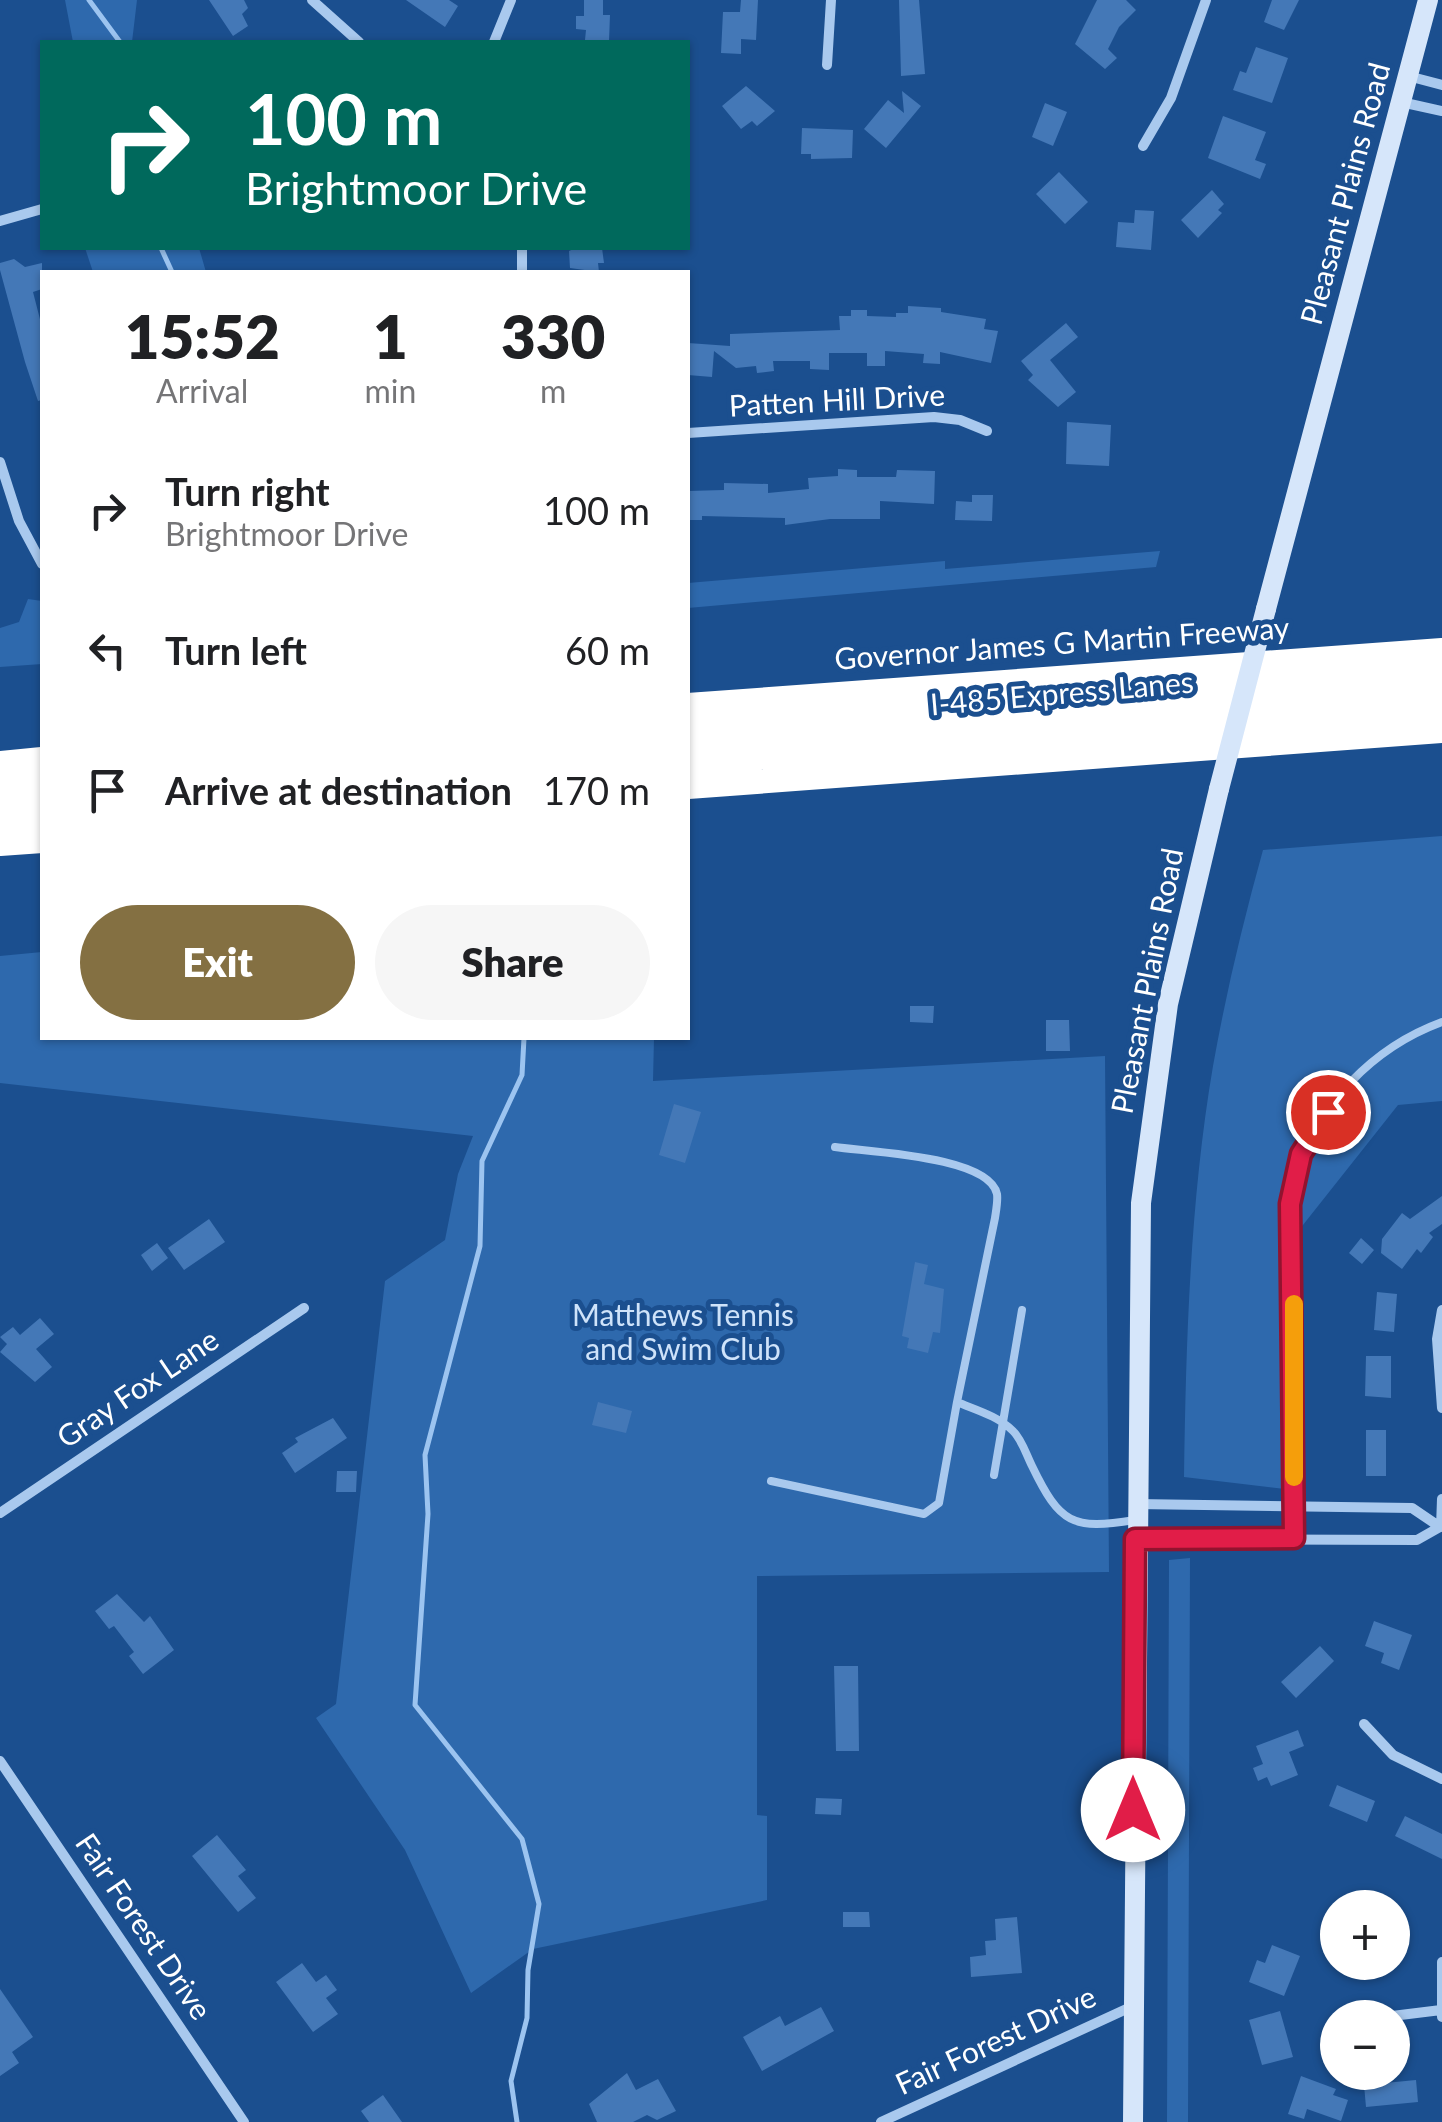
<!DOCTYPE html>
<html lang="en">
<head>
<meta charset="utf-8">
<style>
	:root { --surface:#fff; --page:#f6f6f6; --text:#202124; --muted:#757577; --accent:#847042 }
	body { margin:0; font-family:Lato,sans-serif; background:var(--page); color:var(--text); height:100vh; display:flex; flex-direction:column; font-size:38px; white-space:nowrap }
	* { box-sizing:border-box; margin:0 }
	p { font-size:32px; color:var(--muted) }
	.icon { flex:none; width:55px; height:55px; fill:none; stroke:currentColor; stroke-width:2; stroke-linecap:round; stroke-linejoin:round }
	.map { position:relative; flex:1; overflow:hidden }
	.side { position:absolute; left:40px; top:270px; width:650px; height:770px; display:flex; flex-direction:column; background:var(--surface); border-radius:0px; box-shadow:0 2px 8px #0004 }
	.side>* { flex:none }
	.banner { position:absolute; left:40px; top:40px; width:650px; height:210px; border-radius:0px; box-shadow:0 2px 8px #0004; background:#00695c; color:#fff; overflow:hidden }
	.buttons { position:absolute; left:1320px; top:1890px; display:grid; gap:20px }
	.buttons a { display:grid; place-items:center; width:90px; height:90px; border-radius:50%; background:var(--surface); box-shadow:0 2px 8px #0004; font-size:50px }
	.pin { position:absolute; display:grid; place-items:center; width:85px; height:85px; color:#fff; margin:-42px; border:5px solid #fff; border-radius:50%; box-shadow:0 2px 10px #0007 }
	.me { position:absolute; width:110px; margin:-55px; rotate:0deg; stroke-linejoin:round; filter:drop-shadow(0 0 8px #0008) }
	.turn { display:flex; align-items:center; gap:35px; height:210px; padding:0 40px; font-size:45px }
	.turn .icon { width:130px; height:130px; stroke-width:2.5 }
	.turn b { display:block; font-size:70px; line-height:85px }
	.eta { display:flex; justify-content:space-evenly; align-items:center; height:170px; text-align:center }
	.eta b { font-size:60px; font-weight:800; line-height:70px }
	.action { display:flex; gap:20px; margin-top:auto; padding:20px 40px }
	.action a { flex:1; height:115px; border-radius:60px; background:var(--accent); color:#fff; font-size:40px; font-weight:800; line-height:115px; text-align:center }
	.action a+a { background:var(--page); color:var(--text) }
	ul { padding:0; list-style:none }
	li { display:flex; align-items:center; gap:30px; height:140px; padding:0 40px }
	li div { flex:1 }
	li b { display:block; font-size:38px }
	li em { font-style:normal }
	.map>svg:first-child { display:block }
	.green { fill:#2e69ad }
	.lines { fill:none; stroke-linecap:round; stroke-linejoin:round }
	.stream { stroke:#9cc4f0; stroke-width:5 }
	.building { fill:#4478b7 }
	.lane { stroke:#a9c9ee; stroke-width:8 }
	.street { stroke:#a9c9ee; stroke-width:10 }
	.secondary { stroke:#d6e6fa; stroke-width:20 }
	.highway { stroke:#fff; stroke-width:30 }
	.secondary-bridge { stroke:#d6e6fa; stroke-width:20 }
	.route-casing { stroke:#92132f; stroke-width:25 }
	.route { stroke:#e11d48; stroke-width:18 }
	.slow { stroke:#f59e0b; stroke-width:18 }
	.labels { text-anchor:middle; stroke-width:10; stroke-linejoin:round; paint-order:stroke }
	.street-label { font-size:30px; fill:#fff; stroke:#1b4f8f }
	.park-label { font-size:30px; fill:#cfe3fa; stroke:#1b4f8f }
</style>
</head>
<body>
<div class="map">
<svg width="1442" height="2122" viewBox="0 0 1442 2122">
	<rect width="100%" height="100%" fill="#1b4f8f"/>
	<!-- green -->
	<path class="green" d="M65 0H137L132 42H73Z
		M85 248H199L206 272H93Z
		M1160 551 1156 567 688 608V583L945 561V569Z
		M28 599 42 601V664L0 667V628L19 622Z
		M1442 836V1101L1398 1105 1299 1230 1302 1491 1184 1477C1186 1341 1190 1201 1213 1066 1226 993 1243 922 1263 850Z
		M42 952V1038H654L653 1081 1105 1056 1109 1572 757 1576V1815L767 1816V1900L533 1949 471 1993 405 1850 316 1718 336 1704 385 1281 445 1240 458 1174 473 1136 0 1083V956Z
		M1190 1558 1188 2122H1167L1169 1560Z"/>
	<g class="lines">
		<!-- stream -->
		<path class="stream" d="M89 0 120 42
			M161 248 172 272
			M517 2122 511 2081 527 2018 528 1970 539 1904 522 1839 415 1705 428 1514 425 1455 480 1246 482 1161 522 1075 524 1038"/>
	</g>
	<!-- building -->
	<path class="building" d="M209 0H244L248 8 242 14 248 26 233 36Z
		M406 0H449L458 6 445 27Z
		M584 0H603V15H610L609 41 585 40 586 30 576 29V16H584Z
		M741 0H758L756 40 741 39V54L721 53 723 12H740Z
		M899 0H919L925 74 901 76Z
		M1097 0H1126L1136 10 1119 27 1108 49 1117 58 1105 69 1075 44Z
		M1272 0H1299L1284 30 1264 22Z
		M1256 47 1288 58 1272 103 1233 90 1240 71 1246 73Z
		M746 86 775 111 757 126 752 121 741 129 722 106Z
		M902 91 921 106 886 148 864 129 888 100 904 113Z
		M1045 103 1067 112 1053 146 1032 137Z
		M1223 116 1266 132 1255 160 1266 164 1260 179 1208 158Z
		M802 128 853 130 852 158 811 159V154H801Z
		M1059 172 1088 202 1065 224 1036 194Z
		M1212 190 1224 204 1218 210 1222 213 1198 238 1181 220Z
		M1135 210 1154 211 1151 250 1116 247 1118 222 1134 223Z
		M576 248H602L604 263H598L599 272 570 268 569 251Z
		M14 259 25 267 42 263V289L33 292 42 327V400L38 401 25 362 0 270V263Z
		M908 306 941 308V312L986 319 984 329 998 331 991 363 940 352V364L923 363 924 354 885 351V366H867V353H829V370L810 369V361H773L774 371 757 373 756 366 736 368 714 351 712 377 688 375V343L730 346V334L840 330 839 316H851V310H867V316L896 317V313H908Z
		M1066 323 1078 337 1050 360 1076 392 1058 407 1028 380 1033 375 1021 361Z
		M1067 422 1111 425 1109 466 1066 464Z
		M838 469 857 470V477H896L897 470 935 471 934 504 880 501V519H830L785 525V518L702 516V520H688V491L724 490V483L768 484V493L809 489 808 478 838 476Z
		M972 495H993L992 521 955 520 956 501 972 502Z
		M910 1006H934L933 1023 910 1022Z
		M1046 1020H1069L1070 1051H1046Z
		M674 1104 701 1112 685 1163 659 1155Z
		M1442 1196V1224L1429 1233 1433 1237 1421 1253 1417 1249 1402 1269 1381 1253 1382 1239 1402 1213 1410 1219Z
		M209 1219 225 1242 184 1270 168 1248Z
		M1361 1238 1374 1250 1362 1264 1349 1253Z
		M157 1243 168 1258 152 1271 141 1255Z
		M915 1262 928 1265 924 1284 944 1289 940 1333 933 1332 928 1353 907 1348 909 1338 902 1336Z
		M1377 1292 1397 1294 1394 1332 1374 1330Z
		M40 1318 54 1334 36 1349 52 1367 35 1382 0 1352 7 1344 0 1337 13 1327 20 1335Z
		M1366 1356H1391V1398L1365 1396Z
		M598 1402 632 1411 626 1433 592 1425Z
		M333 1418 347 1438 295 1473 282 1453 298 1442 295 1438Z
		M1366 1430H1386V1476H1366Z
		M337 1471H357L356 1492H336Z
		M117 1594 144 1622 150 1616 174 1650 143 1674 129 1656 134 1652 114 1626 109 1629 95 1611Z
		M1374 1621 1412 1635 1399 1670 1381 1663 1384 1653 1365 1646Z
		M1320 1646 1334 1661 1296 1698 1281 1682Z
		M834 1666H858L859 1751H836Z
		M1298 1730 1304 1746 1289 1752 1298 1775 1271 1786 1267 1777 1258 1781 1253 1768 1263 1764 1256 1746Z
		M1337 1785 1375 1801 1367 1822 1329 1806Z
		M816 1798 842 1799 841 1815 815 1814Z
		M1405 1816 1442 1834V1859L1395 1836Z
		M217 1835 246 1870 238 1876 256 1898 238 1912 192 1856Z
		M843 1912H869L870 1927H843Z
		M1017 1917 1022 1973 971 1977 970 1957 986 1955 985 1941 996 1940 995 1919Z
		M1272 1945 1300 1956 1284 1996 1249 1982 1257 1960 1265 1963Z
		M302 1963 316 1982 326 1975 337 1990 326 1998 338 2014 313 2032 276 1982Z
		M0 1989 33 2037 12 2052 19 2063 0 2076Z
		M821 2007 834 2031 762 2071 743 2037 780 2016 785 2026Z
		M1280 2011 1293 2057 1262 2065 1249 2020Z
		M627 2073 636 2090 658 2079 676 2111 657 2120 647 2115 633 2122H597L589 2104Z
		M1301 2076 1336 2089 1333 2095 1348 2100 1341 2121 1307 2109 1304 2119 1288 2114Z
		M1416 2080 1418 2102 1366 2107 1364 2085Z
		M383 2095 402 2122H369L361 2111Z"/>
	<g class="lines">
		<!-- lane -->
		<path class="lane" d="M835 1147C868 1152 989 1156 997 1194 998 1201 996 1211 995 1218L957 1402C976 1410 998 1416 1013 1431 1022 1440 1026 1454 1032 1466 1060 1524 1072 1530 1135 1520
			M994 1475 1022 1310
			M771 1481 924 1514 939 1503 957 1402
			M1294 1538 1293 1176C1319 1105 1371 1048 1442 1022"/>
		<!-- street -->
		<path class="street" d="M312 0 359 42
			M494 42 511 0
			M827 65 831 0
			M1408 76 1442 85
			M1401 102 1442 111
			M1143 146 1171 98 1206 0
			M0 221 42 209
			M522 248V272
			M688 433 934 417 960 420 987 431
			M0 462 19 521 42 564
			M1442 1310 1437 1339 1442 1408
			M1136 1504 1412 1508 1440 1527 1417 1540 1136 1539
			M0 1513 304 1308
			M1441 1527 1442 1499
			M1364 1724 1393 1755 1442 1779
			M0 1761 244 2122
			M1442 1962V2017
			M1376 2018 1441 2010
			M881 2122 1133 2006"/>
		<!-- secondary -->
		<path class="secondary" d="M1266 609 1428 0
			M1133 2122 1141 1203 1168 1004 1219 789"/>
		<!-- highway -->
		<path class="highway" d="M688 708 1442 653
			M688 736 1442 681
			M688 761 1217 717 1442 704
			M0 766 42 762
			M688 784 1442 728
			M0 790 42 786
			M0 817 42 813
			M0 841 42 838"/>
		<!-- secondary-bridge -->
		<path class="secondary-bridge" d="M1219 789 1266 609"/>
	</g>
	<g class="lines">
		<defs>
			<path id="route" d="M1133 1810 1135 1539 1294 1538 1290 1204 1301 1154 1328 1112"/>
		</defs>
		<!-- route casing -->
		<use href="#route" class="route-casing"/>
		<!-- route -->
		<use href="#route" class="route"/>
		<!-- slow -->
		<path class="slow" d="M1294 1304V1477"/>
	</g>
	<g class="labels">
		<!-- street labels -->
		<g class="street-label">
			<text transform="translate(1346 194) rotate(-75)" y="10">Pleasant Plains Road</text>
			<text transform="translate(837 401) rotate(-3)" y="10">Patten Hill Drive</text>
			<text transform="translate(1062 644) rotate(-4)" y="10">Governor James G Martin Freeway</text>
			<text transform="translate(1062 694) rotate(-5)" y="10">I-485 Express Lanes</text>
			<text transform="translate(1148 981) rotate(-79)" y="10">Pleasant Plains Road</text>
			<text transform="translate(138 1389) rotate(-34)" y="10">Gray Fox Lane</text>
			<text transform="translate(143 1927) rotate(56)" y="10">Fair Forest Drive</text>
			<text transform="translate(996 2041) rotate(-25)" y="10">Fair Forest Drive</text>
		</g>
		<!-- park labels -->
		<g class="park-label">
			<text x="683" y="1326">Matthews Tennis<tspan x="683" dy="34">and Swim Club</tspan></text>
		</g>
	</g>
</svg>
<div class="buttons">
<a>+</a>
<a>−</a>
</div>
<div class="pin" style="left:1328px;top:1112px;background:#d93025"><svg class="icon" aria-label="arrive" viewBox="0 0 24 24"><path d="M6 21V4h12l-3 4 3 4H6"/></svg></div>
<svg class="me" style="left:1133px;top:1810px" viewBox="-20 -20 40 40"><circle r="19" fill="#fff"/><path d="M0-13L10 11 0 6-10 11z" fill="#e11d48"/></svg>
<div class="banner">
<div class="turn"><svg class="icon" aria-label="right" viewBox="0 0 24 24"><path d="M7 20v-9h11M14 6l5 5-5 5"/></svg><div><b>100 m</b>Brightmoor Drive</div></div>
</div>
<section class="side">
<div class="eta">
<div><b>15:52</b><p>Arrival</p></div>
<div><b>1</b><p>min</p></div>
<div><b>330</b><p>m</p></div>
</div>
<ul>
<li><svg class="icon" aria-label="right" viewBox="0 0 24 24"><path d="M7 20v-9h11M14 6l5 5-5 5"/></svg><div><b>Turn right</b><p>Brightmoor Drive</p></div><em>100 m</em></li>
<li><svg class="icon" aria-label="left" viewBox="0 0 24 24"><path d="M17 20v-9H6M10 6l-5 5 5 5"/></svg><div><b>Turn left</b></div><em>60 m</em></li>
<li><svg class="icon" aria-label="arrive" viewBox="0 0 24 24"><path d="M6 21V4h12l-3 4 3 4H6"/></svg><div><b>Arrive at destination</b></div><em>170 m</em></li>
</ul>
<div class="action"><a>Exit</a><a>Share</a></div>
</section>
</div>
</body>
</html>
